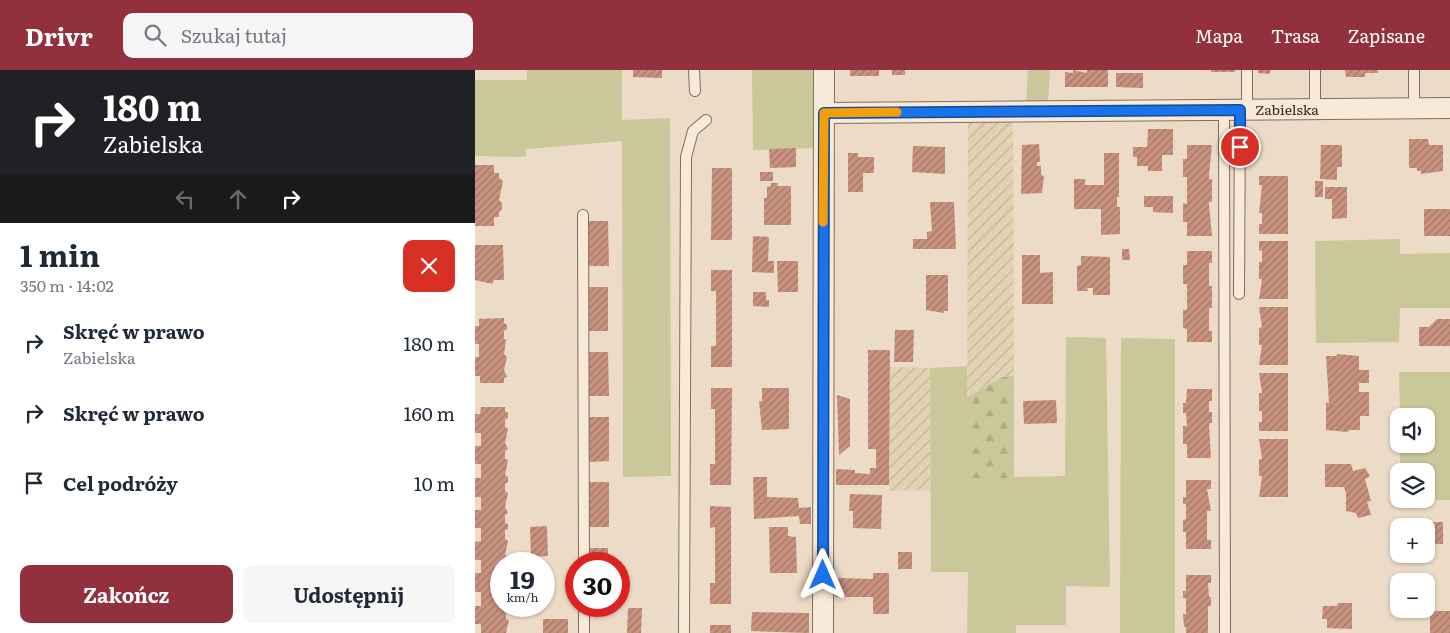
<!DOCTYPE html>
<html lang="pl">
<head>
<meta charset="utf-8">
<style>
	:root { --surface:#fff; --page:#f6f6f7; --text:#1f2937; --muted:#747a83; --accent:#92303e }
	body { margin:0; font-family:Literata,serif; background:var(--page); color:var(--text); height:100vh; display:flex; flex-direction:column; font-size:19px; white-space:nowrap }
	* { box-sizing:border-box; margin:0 }
	p { font-size:16px; color:var(--muted) }
	.icon { flex:none; width:28px; height:28px; fill:none; stroke:currentColor; stroke-width:2; stroke-linecap:round; stroke-linejoin:round }
	.map { position:relative; flex:1; overflow:hidden }
	.details { display:flex; flex-direction:column; background:var(--surface); width:475px }
	.details>* { flex:none }
	.banner { background:#202124; color:#fff; overflow:hidden }
	.buttons { position:absolute; left:915px; top:338px; display:grid; gap:10px }
	.buttons a { display:grid; place-items:center; width:45px; height:45px; border-radius:10px; background:var(--surface); box-shadow:0 1px 4px #0004; font-size:25px }
	.speed { position:absolute; left:15px; top:482px; display:flex; gap:10px; font-size:25px; font-weight:700; text-align:center }
	.speed>* { display:grid; place-content:center; width:65px; height:65px; border-radius:50%; background:var(--surface); box-shadow:0 1px 4px #0004; line-height:1 }
	.speed small { font-size:12px; font-weight:400 }
	.speed .limit { border:8px solid #d22; background:#fff; color:#111 }
	.pin { position:absolute; display:grid; place-items:center; width:42px; height:42px; color:#fff; margin:-21px; border:2px solid #fff; border-radius:50%; box-shadow:0 1px 5px #0007 }
	.me { position:absolute; width:55px; margin:-28px; rotate:0deg; stroke-linejoin:round; filter:drop-shadow(0 0 4px #0008) }
	.turn { display:flex; align-items:center; gap:18px; height:105px; padding:0 20px; font-size:22px }
	.turn .icon { width:65px; height:65px; stroke-width:2.5 }
	.turn b { display:block; font-size:35px; line-height:42px }
	.lanes { display:flex; align-items:center; height:48px; padding:0 20px; background:#0003; justify-content:center; gap:25px; direction:ltr }
	.lanes .off { opacity:.35 }
	.round { display:grid; place-items:center; flex:none; width:52px; height:52px; border-radius:10px; background:var(--page) }
	.head { display:flex; align-items:center; justify-content:space-between; height:85px; padding:0 20px }
	h1 { font-size:30px; font-weight:700; line-height:38px }
	.button { display:flex; gap:10px; margin-top:auto; padding:10px 20px }
	.button a { flex:1; height:58px; border-radius:10px; background:var(--accent); color:#fff; font-size:20px; font-weight:700; line-height:58px; text-align:center }
	.button a+a { background:var(--page); color:var(--text) }
	ul { padding:0; list-style:none }
	li { display:flex; align-items:center; gap:15px; height:70px; padding:0 20px }
	li div { flex:1 }
	li b { display:block; font-size:19px }
	li em { font-style:normal }
	header { display:flex; align-items:center; gap:30px; box-sizing:border-box; height:70px; padding:0 25px; background:var(--accent); color:#fff }
	header strong { font-size:24px }
	nav { display:flex; gap:28px; margin-inline-start:auto; font-size:18px }
	.search { width:350px; height:45px; background:var(--page); display:flex; align-items:center; gap:12px; box-sizing:border-box; padding:0 18px; border-radius:10px; color:var(--muted); font-size:19px }
	main { display:flex; flex:1; min-height:0 }
	.map>svg:first-child { display:block }
	.farmland { fill:url(#farmland-furrows) }
	.grass { fill:#cac89a }
	.forest { fill:url(#forest-firs) }
	.building { fill:url(#building-hatch) }
	.lines { fill:none; stroke-linecap:round; stroke-linejoin:round }
	.service-casing { stroke:#866d5d; stroke-width:12 }
	.minor-casing { stroke:#866d5d; stroke-width:22 }
	.service { stroke:#f7ead9; stroke-width:10 }
	.minor { stroke:#f7ead9; stroke-width:20 }
	.route-casing { stroke:#114b97; stroke-width:12 }
	.route { stroke:#1a73e8; stroke-width:9 }
	.slow { stroke:#f59e0b; stroke-width:9 }
	.labels { text-anchor:middle; stroke-width:4; stroke-linejoin:round; paint-order:stroke }
	.street-label { font-size:14px; fill:#372820; stroke:#f4e7d5 }
</style>
</head>
<body>
<header>
<strong>Drivr</strong>
<div class="search"><svg class="icon" aria-label="search" viewBox="0 0 24 24"><circle cx="10" cy="10" r="6"/><path d="M15 15l6 6"/></svg>Szukaj tutaj</div>
<nav><a>Mapa</a><a>Trasa</a><a>Zapisane</a></nav>
</header>
<main>
<section class="details">
<div class="banner">
<div class="turn"><svg class="icon" aria-label="right" viewBox="0 0 24 24"><path d="M7 20v-9h11M14 6l5 5-5 5"/></svg><div><b>180 m</b>Zabielska</div></div>
<div class="lanes"><svg class="icon off" aria-label="left" viewBox="0 0 24 24"><path d="M17 20v-9H6M10 6l-5 5 5 5"/></svg><svg class="icon off" aria-label="ahead" viewBox="0 0 24 24"><path d="M12 20V5M6 11l6-6 6 6"/></svg><svg class="icon" aria-label="right" viewBox="0 0 24 24"><path d="M7 20v-9h11M14 6l5 5-5 5"/></svg></div>
</div>
<div class="head"><div><h1>1 min</h1><p>350 m · 14:02</p></div><a class="round" style="background:#d93025;color:#fff"><svg class="icon" aria-label="close" viewBox="0 0 24 24"><path d="M6 6l12 12M18 6L6 18"/></svg></a></div>
<ul>
<li><svg class="icon" aria-label="right" viewBox="0 0 24 24"><path d="M7 20v-9h11M14 6l5 5-5 5"/></svg><div><b>Skręć w prawo</b><p>Zabielska</p></div><em>180 m</em></li>
<li><svg class="icon" aria-label="right" viewBox="0 0 24 24"><path d="M7 20v-9h11M14 6l5 5-5 5"/></svg><div><b>Skręć w prawo</b></div><em>160 m</em></li>
<li><svg class="icon" aria-label="arrive" viewBox="0 0 24 24"><path d="M6 21V4h12l-3 4 3 4H6"/></svg><div><b>Cel podróży</b></div><em>10 m</em></li>
</ul>
<div class="button"><a>Zakończ</a><a>Udostępnij</a></div>
</section>
<div class="map">
<svg width="975" height="563" viewBox="0 0 975 563">
	<defs>
		<pattern id="farmland-furrows" width="10" height="10" patternUnits="userSpaceOnUse" patternTransform="scale(1.25)"><rect width="10" height="10" fill="#e1d3b4"/><path d="M-1 1l2-2M0 10L10 0M9 11l2-2" fill="none" stroke="#c2b59a"/></pattern>
		<pattern id="forest-firs" width="22" height="20" patternUnits="userSpaceOnUse" patternTransform="scale(1.25)"><rect width="22" height="20" fill="#cac89a"/><path d="M5 1l3.5 6h-7zM16 11l3.5 6h-7z" fill="#aeac84"/></pattern>
		<pattern id="building-hatch" width="6" height="6" patternUnits="userSpaceOnUse" patternTransform="scale(1.25)"><rect width="6" height="6" fill="#c8927e"/><path d="M-1 1l2-2M0 6l6-6M5 7l2-2" fill="none" stroke="#a37767"/></pattern>
	</defs>
	<rect width="100%" height="100%" fill="#ecdbc6"/>
	<!-- farmland -->
	<path class="farmland" d="M493 50H538L539 306 528 307 492 327Z
		M415 297 455 298V420L414 421Z"/>
	<!-- grass -->
	<path class="grass" d="M52 0H147V50L195 48 196 406 148 407 147 71 51 79V87L0 86V10H52Z
		M277 0H339V78L278 80Z
		M553 0H575L573 32 551 31Z
		M925 169V184L975 183V238H925L924 272 841 273 840 171Z
		M591 267 631 268 635 517 591 516V555H541V563H492L493 502H456L455 298 492 296V408L590 406Z
		M646 268 700 269V563H645Z
		M924 302H975V430H925L951 429V401H925V374H951V346H925Z"/>
	<!-- forest -->
	<path class="forest" d="M539 306V408H492V327L528 307Z"/>
	<!-- building -->
	<path class="building" d="M158 0H187V8L158 7Z
		M375 0H404V6H375Z
		M417 0H430V5H417Z
		M598 0 612 3V0H633V17H590V2L598 3Z
		M736 0H760V2H736Z
		M783 0H795V4L783 3Z
		M870 0H903V3H890V7H871Z
		M641 3H668V18L641 17Z
		M673 59H698V85H687V101H673V96H662V87H658V77H672Z
		M934 69H953L954 75H968V101L946 104V101H942V98H934Z
		M564 74 565 92H562V96H566V104L569 107 567 123 546 124 547 75Z
		M712 75H737L734 105V109H737V132H734V135L737 166H712V152H708V133L712 134V107H708V89H712Z
		M846 75H867V97H862V110L845 109Z
		M438 76 470 77V104L437 102Z
		M321 78V97L295 98 294 79Z
		M373 83H383V87H399V103H388V122H373Z
		M629 83H644V127H642V137H645V164L626 165V139H599V109H610V115H629Z
		M0 95H19V103H24V108L28 111 24 130 27 133V139L24 142V147H19V156H0Z
		M237 98H257V170H236Z
		M285 102H298V111H285Z
		M784 106H813V164H784V154H787V143H784L787 115H784Z
		M840 111H848V127H840Z
		M296 113H303L302 116H316V155H289V128H292V117L296 116Z
		M850 117H872V148L857 149V129H850Z
		M669 126H698V143L678 142V137H669Z
		M455 132H479L481 179H438V169H452V162L457 161Z
		M949 139H975V166H949Z
		M113 151H133L134 196H114Z
		M278 166 294 167 293 191H299V203L277 202Z
		M784 171H813V229H784L787 209H784V192H787V180L784 181Z
		M0 175H28L29 210H19L17 214 0 210Z
		M647 179H654L655 190H647Z
		M712 181H737V193H734V216H737V238H734V261H737V272H712V259L708 258V240H712V214H708V195H712Z
		M547 185H565V203L578 202V234H547Z
		M606 186 635 187V225H618V218H612L613 221H602V196L606 195Z
		M302 191H323V222H303Z
		M236 200H257V297H236V276H241V221H236Z
		M451 205H473V241H469V243L451 240Z
		M114 217H133V261H114Z
		M278 222H291V230H294V237L278 236Z
		M784 237H813V295H784L787 275H784V258L787 257Z
		M29 248V253L32 255V259L29 261V269L31 270 29 284 32 287 29 300 32 307 29 308V313H5V306H0V287H4V274H0V256H4V249Z
		M962 249H975V276H944V257H954Z
		M420 260H439L438 292H419Z
		M393 280H415L414 415H361V399L380 400V403L395 404V398H401V379H393Z
		M114 282H133L134 326H114Z
		M862 284 884 286V300H894V313H884V322H894V346H885V360H874L873 362 851 360V333H854L851 286H862Z
		M784 303H813V361H784V352H787V341H784V323H787Z
		M236 318H257L256 415H235V394H240V339H236Z
		M287 318H314V359L287 360 284 331H287Z
		M712 319H737V331H734V342H737V353H734L736 388H712V374H708V356H712L711 343H708V333H711Z
		M362 325 375 329V376L364 385Z
		M581 330 582 353 549 354 548 331Z
		M6 337H30V341L33 343V348L30 350V357L33 359 30 373 33 379 30 381V389L33 390 30 405 33 407V412L30 414V421L33 423 30 437 33 443 30 445V453L33 454V459L30 460V469L33 471 30 485 33 486 30 494H26V536H33L31 541V549L34 550 31 563H6V554H0V536H6V522H0V503H6V490H0V472L6 471V458H0V440H6V427H0V408H6V394H0V376H6V363H0V344H5Z
		M114 347H134V391L114 392Z
		M784 369H813V427H784L787 406H784V389H787Z
		M850 394H876L878 401 890 398 895 406 890 409 896 431 892 432 896 445 883 448 881 443 871 441V423L869 417H850Z
		M278 407H292V427L323 428 324 438 336 437V454H325L324 446 279 449Z
		M711 410H736V419H732L736 441H732V470H736V479H711V462H708V450L711 449V434H708V427H711Z
		M114 412H134V457H114Z
		M375 424 407 425 406 459 378 458V441H374Z
		M235 436 256 437V534H235V513H240V457L235 458Z
		M940 452H968V474H951V456H940Z
		M72 456 73 486 56 487 55 457Z
		M294 457H313V466L321 467 322 503H295Z
		M114 478H133V494H114Z
		M423 482H437V499H423Z
		M398 503H414V544H398V527H360L363 508 398 509Z
		M711 505H736V513H733L734 527H736V536H733V563H711V557H709L708 544H711V528H708V521H711Z
		M863 533H877V559L852 558V549H847L848 536H862Z
		M153 538H167L166 563H152Z
		M955 541H975V563H955Z
		M277 542 334 543V563L276 561Z
		M68 549H93V563H68Z
		M235 555H256V563H235Z"/>
	<g class="lines">
		<defs>
			<path id="service" d="M219 0 220 21
				M840 0V39
				M939 38V0
				M749 40 750 563
				M772 40V0
				M108 145 109 494
				M764 224 765 40
				M109 536V563
				M209 563 211 87 218 61 231 50"/>
			<path id="minor" d="M349 43 975 38
				M348 563 349 0"/>
		</defs>
		<!-- service casing -->
		<use href="#service" class="service-casing"/>
		<!-- minor casing -->
		<use href="#minor" class="minor-casing"/>
		<!-- service -->
		<use href="#service" class="service"/>
		<!-- minor -->
		<use href="#minor" class="minor"/>
	</g>
	<g class="lines">
		<defs>
			<path id="route" d="M348 505 349 43 765 40V77"/>
		</defs>
		<!-- route casing -->
		<use href="#route" class="route-casing"/>
		<!-- route -->
		<use href="#route" class="route"/>
		<!-- slow -->
		<path class="slow" d="M348 152 349 43 422 42"/>
	</g>
	<g class="labels">
		<!-- street labels -->
		<g class="street-label">
			<text x="812" y="45">Zabielska</text>
		</g>
	</g>
</svg>
<div class="buttons">
<a><svg class="icon" aria-label="sound" viewBox="0 0 24 24"><path d="M4 9h4l5-4v14l-5-4H4zM17 9q2 3 0 6"/></svg></a>
<a><svg class="icon" aria-label="layers" viewBox="0 0 24 24"><path d="M12 4l9 5-9 5-9-5zM3 14l9 5 9-5"/></svg></a>
<a>+</a>
<a>−</a>
</div>
<div class="speed"><div>19<small>km/h</small></div><div class="limit">30</div></div>
<div class="pin" style="left:765px;top:77px;background:#d93025"><svg class="icon" aria-label="arrive" viewBox="0 0 24 24"><path d="M6 21V4h12l-3 4 3 4H6"/></svg></div>
<svg class="me" style="left:348px;top:505px" viewBox="-20 -20 40 40"><path d="M0-17L14 15 0 8-14 15z" fill="#1a73e8" stroke="#fff" stroke-width="4"/></svg>
</div>
</main>
</body>
</html>
